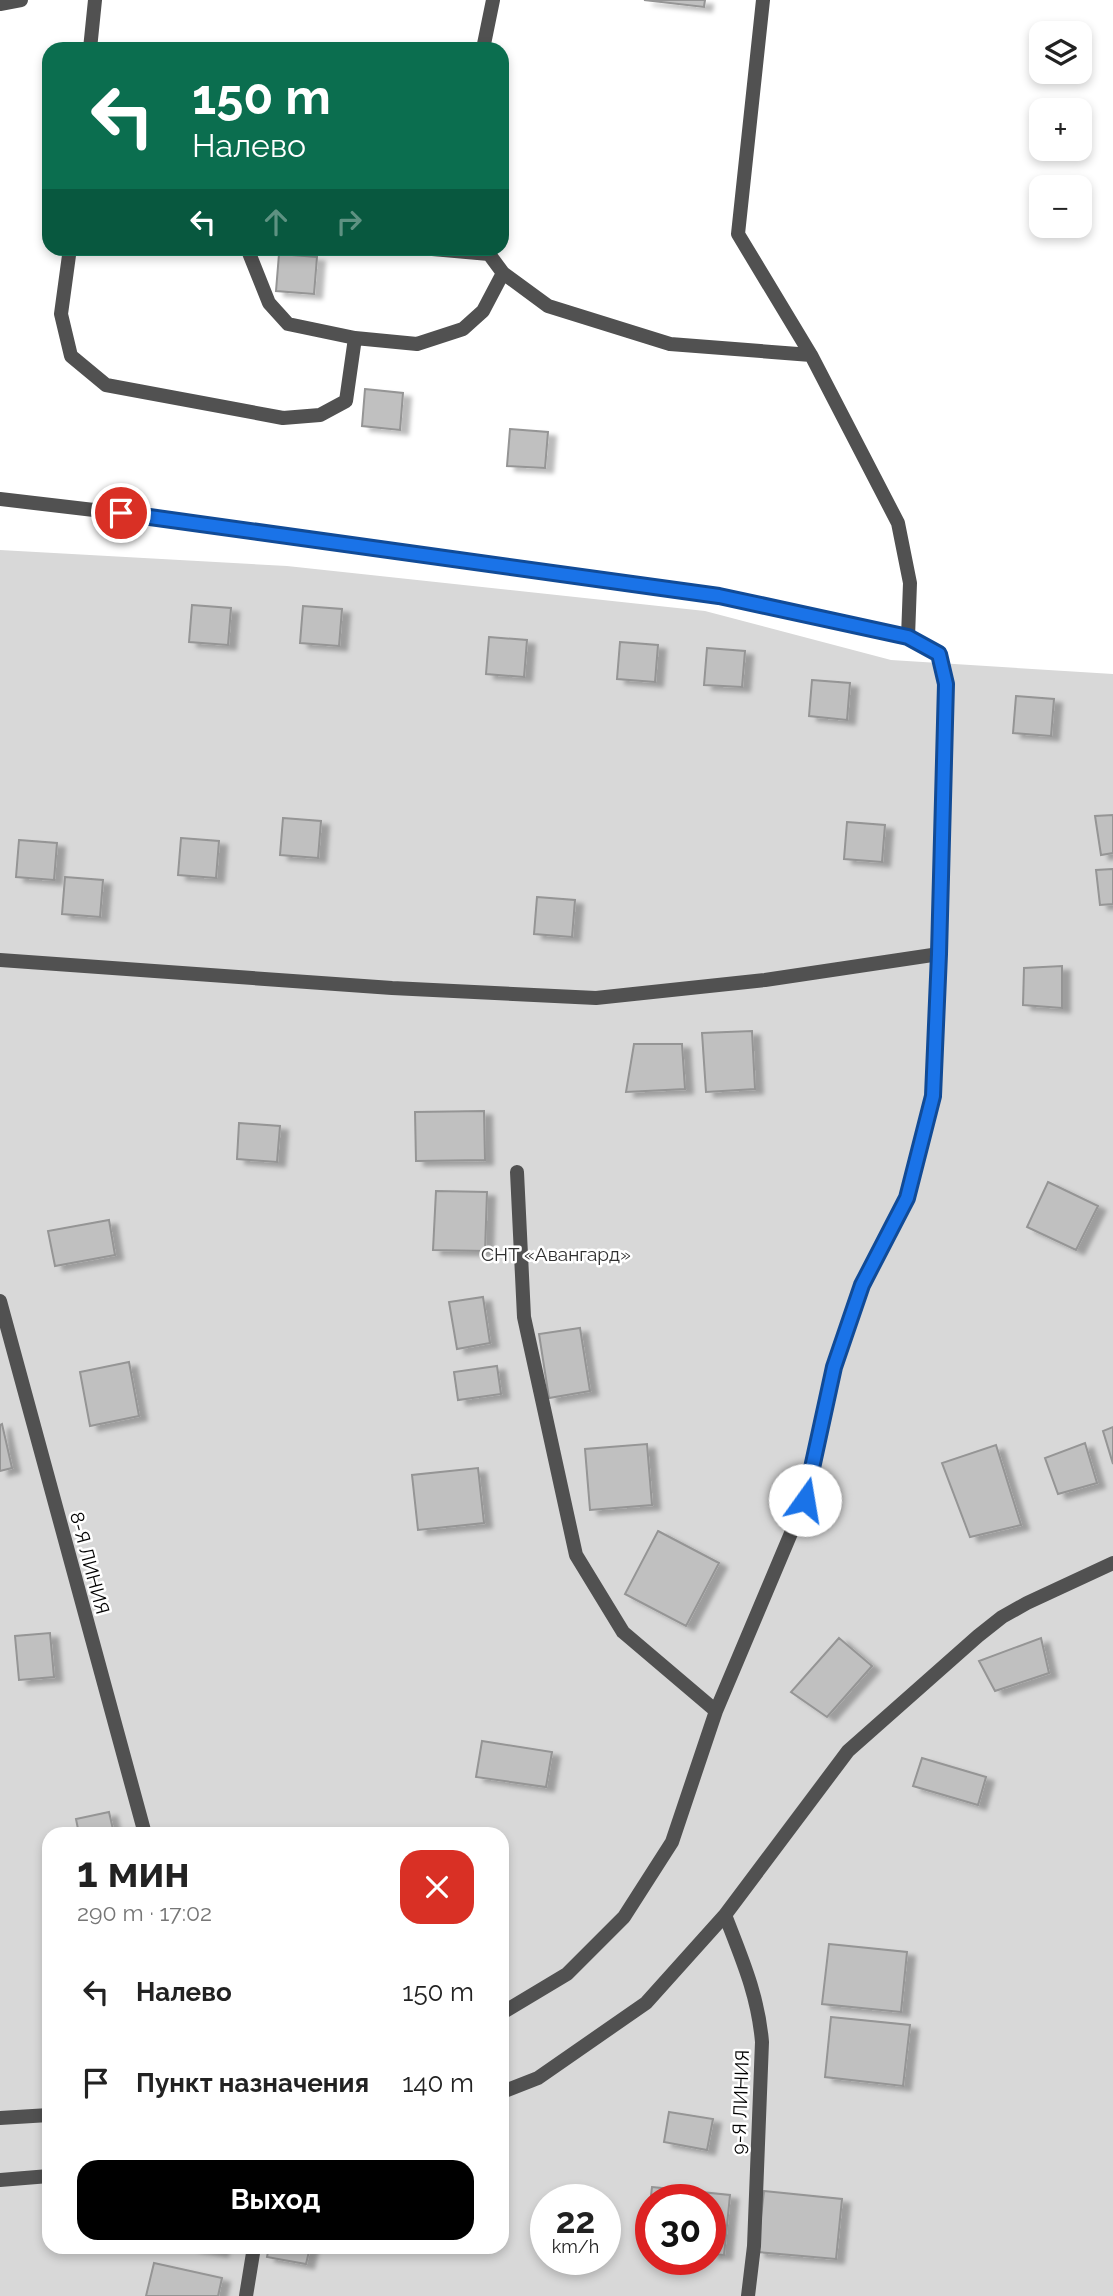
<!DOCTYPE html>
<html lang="ru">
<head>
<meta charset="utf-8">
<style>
	:root { --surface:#fff; --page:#f2f2f2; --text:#222; --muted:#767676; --accent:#000 }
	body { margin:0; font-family:Raleway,sans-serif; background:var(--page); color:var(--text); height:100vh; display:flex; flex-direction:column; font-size:26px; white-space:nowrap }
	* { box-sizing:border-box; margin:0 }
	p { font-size:23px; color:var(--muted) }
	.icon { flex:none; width:38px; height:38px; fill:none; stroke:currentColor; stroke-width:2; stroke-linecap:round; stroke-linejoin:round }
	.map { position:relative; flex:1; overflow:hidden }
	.panel { position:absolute; left:42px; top:1827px; width:467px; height:427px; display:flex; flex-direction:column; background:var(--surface); border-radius:21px; box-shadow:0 4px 10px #0003 }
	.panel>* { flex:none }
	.top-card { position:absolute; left:42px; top:42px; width:467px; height:214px; border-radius:21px; box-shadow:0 4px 10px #0003; background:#0b6e4f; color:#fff; overflow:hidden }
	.buttons { position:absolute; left:1029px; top:21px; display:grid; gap:14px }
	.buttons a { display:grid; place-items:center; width:63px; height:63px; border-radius:14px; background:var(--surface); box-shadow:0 4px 10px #0003; font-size:35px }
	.speed { position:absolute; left:530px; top:2184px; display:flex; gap:14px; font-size:35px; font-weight:700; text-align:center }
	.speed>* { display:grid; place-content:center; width:91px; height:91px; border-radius:50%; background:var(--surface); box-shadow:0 4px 10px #0003; line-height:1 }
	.speed small { font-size:18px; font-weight:400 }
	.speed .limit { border:10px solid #d22; background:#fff; color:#111 }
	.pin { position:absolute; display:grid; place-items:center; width:60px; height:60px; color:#fff; margin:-30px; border:4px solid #fff; border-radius:50%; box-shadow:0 2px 7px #0007 }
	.me { position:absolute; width:77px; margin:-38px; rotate:13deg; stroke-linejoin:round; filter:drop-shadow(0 0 5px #0008) }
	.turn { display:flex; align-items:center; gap:24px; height:147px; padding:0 35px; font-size:32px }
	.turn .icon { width:91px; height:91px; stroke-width:2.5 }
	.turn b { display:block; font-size:49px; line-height:60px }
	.lanes { display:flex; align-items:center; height:66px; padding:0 35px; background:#0003; justify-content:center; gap:35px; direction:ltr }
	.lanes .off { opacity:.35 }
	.round { display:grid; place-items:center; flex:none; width:74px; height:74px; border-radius:21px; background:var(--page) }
	.summary { display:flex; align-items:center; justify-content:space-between; height:119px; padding:0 35px }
	h1 { font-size:42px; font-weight:700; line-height:52px }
	.action { display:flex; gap:14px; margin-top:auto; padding:14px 35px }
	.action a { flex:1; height:80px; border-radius:21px; background:var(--accent); color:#fff; font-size:28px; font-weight:700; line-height:80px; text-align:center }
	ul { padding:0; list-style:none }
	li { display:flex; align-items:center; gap:21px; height:91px; padding:0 35px }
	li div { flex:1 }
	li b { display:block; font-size:26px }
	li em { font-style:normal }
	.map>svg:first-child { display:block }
	.green { fill:#d8d8d8; fill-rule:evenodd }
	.building { fill:#c0c0c0; stroke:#959595; stroke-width:2; filter:url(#shadow) }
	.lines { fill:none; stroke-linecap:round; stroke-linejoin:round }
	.lane { stroke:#515151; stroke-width:14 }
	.street { stroke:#515151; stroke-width:14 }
	.route-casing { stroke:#114b97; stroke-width:18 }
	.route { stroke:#1a73e8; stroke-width:12 }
	.labels { text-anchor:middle; stroke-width:5; stroke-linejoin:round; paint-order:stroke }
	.park-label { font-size:19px; fill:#2f2f2f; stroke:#fff }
	.street-label { font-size:19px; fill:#000; stroke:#fff }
</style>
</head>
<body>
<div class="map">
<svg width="1113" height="2296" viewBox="0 0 1113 2296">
	<defs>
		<filter id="shadow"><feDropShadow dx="8" dy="4.5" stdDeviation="2" flood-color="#0004"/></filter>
	</defs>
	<rect width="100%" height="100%" fill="#fff"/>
	<!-- green -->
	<path class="green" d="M0 550 287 566 705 611 891 660 1113 674V2296H0ZM49 1834H502V2247H49ZM546 2200H606V2259H546ZM651 2200H710V2259H651Z"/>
	<!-- building -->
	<path class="building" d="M644 0H705L704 7Z
		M279 254 317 257 314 294 276 291Z
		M365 389 403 393 400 430 362 426Z
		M510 429 548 432 545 468 507 466Z
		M192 605 231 608 228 645 189 642Z
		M303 606 342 609 339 646 300 643Z
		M489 637 527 640 524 677 486 674Z
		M620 642 658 645 655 682 617 679Z
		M707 648 745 651 742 687 704 685Z
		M812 680 850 683 847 720 809 716Z
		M1016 696 1054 699 1051 736 1013 733Z
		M1113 815V853L1101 855 1095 816Z
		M283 818 321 821 318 858 280 855Z
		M847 822 885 825 882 862 844 859Z
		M181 838 219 841 216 878 178 875Z
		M19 840 57 843 54 880 16 877Z
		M1113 869V904L1100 905 1096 870Z
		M65 877 103 880 100 917 62 914Z
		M537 897 575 900 572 937 534 934Z
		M1062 966V1008L1023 1005 1024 968Z
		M752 1031 755 1089 706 1092 702 1033Z
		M634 1044H682L685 1089 626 1092Z
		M484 1111 485 1160 416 1161 415 1112Z
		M239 1123 280 1126 277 1162 237 1159Z
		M1048 1182 1098 1206 1076 1250 1027 1227Z
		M436 1191 487 1192 485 1251 433 1250Z
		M109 1220 115 1255 55 1266 48 1231Z
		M483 1297 490 1343 457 1349 449 1302Z
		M580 1328 590 1391 549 1398 539 1334Z
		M129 1362 139 1416 90 1426 80 1372Z
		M497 1366 501 1394 458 1400 454 1372Z
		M2 1424 12 1468 0 1471V1425Z
		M1113 1427V1464L1103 1431Z
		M1085 1443 1097 1483 1058 1494 1045 1458Z
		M647 1444 652 1505 590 1510 585 1449Z
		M996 1445 1021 1525 970 1537 942 1463Z
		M478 1468 484 1523 418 1530 412 1475Z
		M658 1531 719 1563 686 1626 625 1594Z
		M50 1633 54 1677 19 1680 15 1636Z
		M839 1638 872 1666 827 1717 791 1692Z
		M1041 1638 1049 1673 995 1691 979 1661Z
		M482 1741 552 1752 546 1787 476 1777Z
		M922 1758 986 1777 978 1805 913 1786Z
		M109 1812 114 1834H79L76 1819Z
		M829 1944 907 1952 901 2012 822 2004Z
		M831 2017 910 2025 903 2086 825 2077Z
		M669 2112 713 2119 707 2150 664 2142Z
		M652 2187 730 2195 724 2255 710 2254V2200H651V2248L645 2247Z
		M764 2191 842 2199 836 2259 757 2252Z
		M191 2247H221L220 2252Z
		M269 2247H310L306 2264 267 2257Z
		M154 2263 222 2278 218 2296H146Z"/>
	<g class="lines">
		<!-- lane -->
		<path class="lane" d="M763 0 738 234 811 355
			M0 4 21 0
			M90 49 95 0
			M483 49 493 0
			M70 248 61 314 71 356 106 385 283 418 320 415 346 401 355 338 288 324 269 303 247 248
			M421 248 489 254
			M488 248 489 254 503 273 548 306 670 344 811 355 898 523 910 583 908 637
			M355 338 417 344 463 329 483 311 503 273"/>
		<!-- street -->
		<path class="street" d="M0 499 145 516 719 596 908 637 939 654 946 684 939 954 933 1096 907 1198 862 1285 834 1367 805 1500 716 1711 672 1842 624 1917 567 1974 502 2013
			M0 960 392 988 596 998 765 980 939 954
			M517 1172 524 1317 576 1555 623 1632 716 1711
			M0 1301 145 1834
			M725 1915C742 1959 758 1995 762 2042L754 2246 748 2296
			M502 2092 538 2078 646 2003 725 1915 848 1751 978 1636 1002 1617 1027 1603 1113 1563
			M0 2118 49 2115
			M0 2180 49 2176
			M246 2296 254 2247"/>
	</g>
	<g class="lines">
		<defs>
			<path id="route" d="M121 513 719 596 908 637 939 654 946 684 939 954 933 1096 907 1198 862 1285 834 1367 805 1500"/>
		</defs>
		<!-- route casing -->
		<use href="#route" class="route-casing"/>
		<!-- route -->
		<use href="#route" class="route"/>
	</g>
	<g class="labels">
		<!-- park labels -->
		<g class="park-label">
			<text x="556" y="1261">СНТ «Авангард»</text>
		</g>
		<!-- street labels -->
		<g class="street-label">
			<text transform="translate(90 1563) rotate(75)" y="7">8-Я ЛИНИЯ</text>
			<text transform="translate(740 2102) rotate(-88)" y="7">9-Я ЛИНИЯ</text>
		</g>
	</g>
</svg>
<div class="buttons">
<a><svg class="icon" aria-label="layers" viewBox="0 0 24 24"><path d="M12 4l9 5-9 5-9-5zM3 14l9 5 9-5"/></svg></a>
<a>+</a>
<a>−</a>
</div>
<div class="speed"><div>22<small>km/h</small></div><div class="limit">30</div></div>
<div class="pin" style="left:121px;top:513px;background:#d93025"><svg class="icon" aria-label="arrive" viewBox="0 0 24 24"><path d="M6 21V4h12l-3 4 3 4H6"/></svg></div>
<svg class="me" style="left:805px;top:1500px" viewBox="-20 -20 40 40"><circle r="19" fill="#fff"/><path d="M0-13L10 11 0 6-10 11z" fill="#1a73e8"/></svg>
<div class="top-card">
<div class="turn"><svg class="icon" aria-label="left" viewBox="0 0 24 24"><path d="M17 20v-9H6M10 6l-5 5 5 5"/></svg><div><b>150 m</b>Налево</div></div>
<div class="lanes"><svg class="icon" aria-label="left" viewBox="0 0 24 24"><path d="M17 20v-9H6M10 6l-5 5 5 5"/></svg><svg class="icon off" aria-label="ahead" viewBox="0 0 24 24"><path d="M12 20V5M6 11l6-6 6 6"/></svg><svg class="icon off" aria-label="right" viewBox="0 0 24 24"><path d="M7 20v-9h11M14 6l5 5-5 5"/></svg></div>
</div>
<section class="panel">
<div class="summary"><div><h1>1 мин</h1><p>290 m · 17:02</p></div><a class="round" style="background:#d93025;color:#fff"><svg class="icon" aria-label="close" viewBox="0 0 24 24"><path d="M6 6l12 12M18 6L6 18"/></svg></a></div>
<ul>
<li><svg class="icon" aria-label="left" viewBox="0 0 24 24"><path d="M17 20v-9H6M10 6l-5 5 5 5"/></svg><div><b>Налево</b></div><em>150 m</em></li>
<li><svg class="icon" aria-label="arrive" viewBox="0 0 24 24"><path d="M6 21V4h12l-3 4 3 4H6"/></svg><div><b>Пункт назначения</b></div><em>140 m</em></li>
</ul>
<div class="action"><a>Выход</a></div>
</section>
</div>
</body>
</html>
